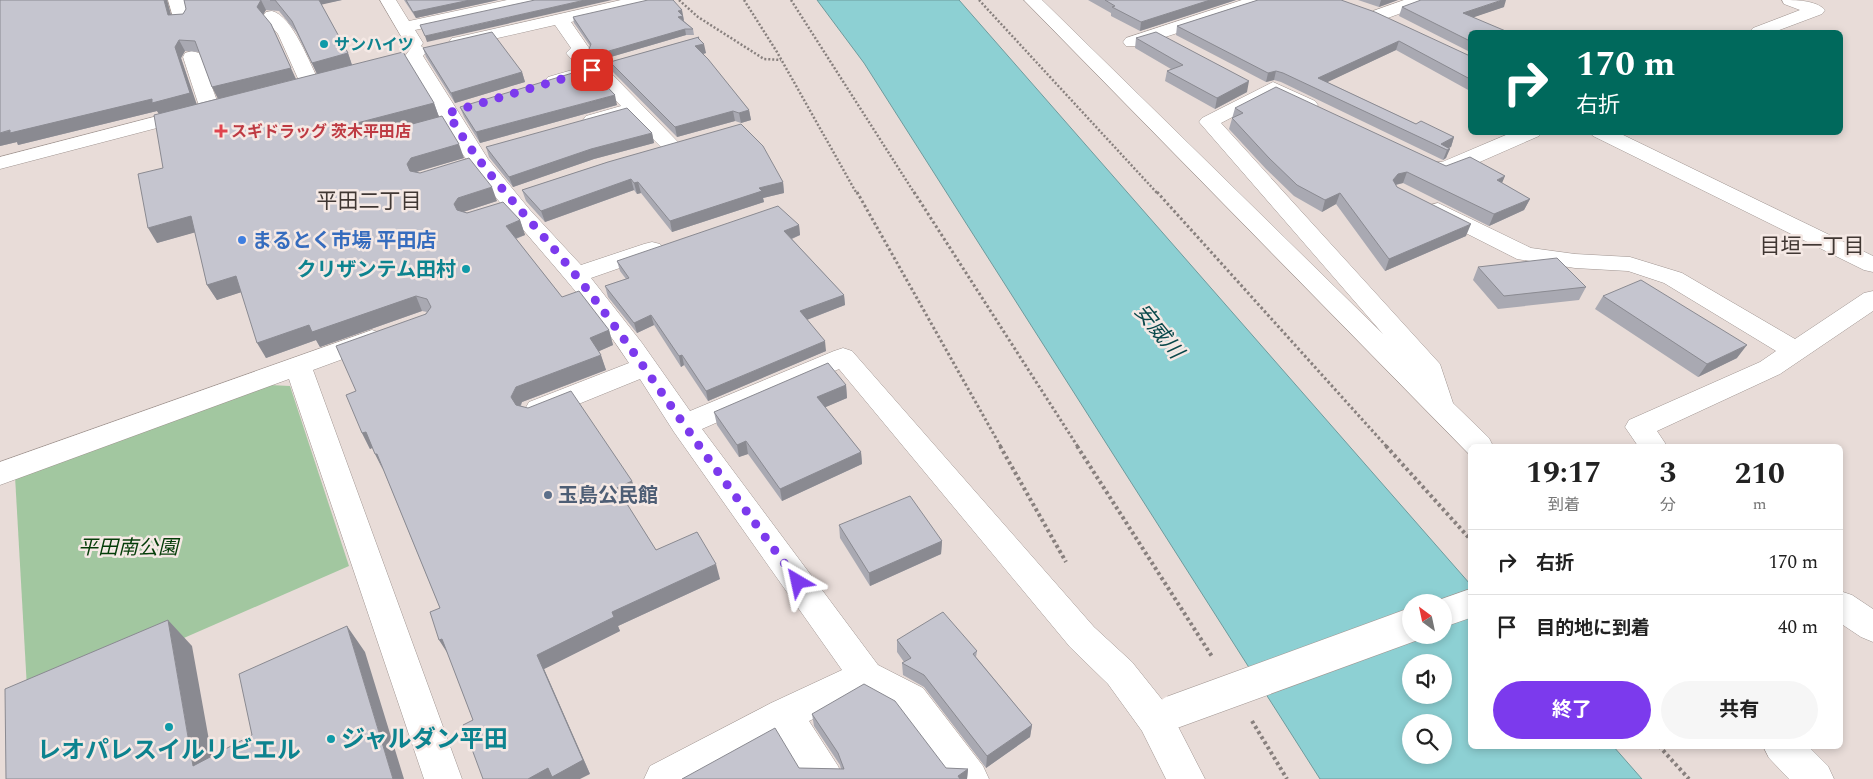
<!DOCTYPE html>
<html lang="ja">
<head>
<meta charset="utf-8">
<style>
	:root { --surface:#fff; --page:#f6f6f6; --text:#222; --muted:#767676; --line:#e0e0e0; --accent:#7c3aed }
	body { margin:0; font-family:Spectral,"Noto Sans JP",serif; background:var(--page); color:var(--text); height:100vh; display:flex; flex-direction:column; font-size:19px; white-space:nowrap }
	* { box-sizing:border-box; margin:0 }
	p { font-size:16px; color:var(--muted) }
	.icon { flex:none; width:28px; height:28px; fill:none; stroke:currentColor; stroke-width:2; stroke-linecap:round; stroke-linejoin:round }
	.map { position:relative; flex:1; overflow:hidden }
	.details { position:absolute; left:1468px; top:444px; width:375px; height:305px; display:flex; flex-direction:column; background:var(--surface); border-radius:8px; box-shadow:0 2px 8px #0003 }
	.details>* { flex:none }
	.top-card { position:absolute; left:1468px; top:30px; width:375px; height:105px; border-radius:8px; box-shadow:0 2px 8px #0003; background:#00695c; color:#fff; overflow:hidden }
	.needle { width:32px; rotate:327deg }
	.controls { position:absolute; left:1402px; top:594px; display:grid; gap:10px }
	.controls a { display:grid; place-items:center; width:50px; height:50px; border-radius:50%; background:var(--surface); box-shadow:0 2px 8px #0003; font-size:25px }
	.pin { position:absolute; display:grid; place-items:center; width:42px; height:42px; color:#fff; margin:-21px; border-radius:10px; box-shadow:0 2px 8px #0006 }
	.me { position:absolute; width:55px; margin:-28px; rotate:324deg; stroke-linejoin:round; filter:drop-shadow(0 0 4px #0008) }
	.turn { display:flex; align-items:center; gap:18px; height:105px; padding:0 25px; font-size:22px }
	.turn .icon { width:65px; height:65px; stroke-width:2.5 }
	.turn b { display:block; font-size:35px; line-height:42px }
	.eta { display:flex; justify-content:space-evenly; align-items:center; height:85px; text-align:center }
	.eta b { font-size:30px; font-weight:700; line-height:35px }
	.action { display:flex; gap:10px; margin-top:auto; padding:10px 25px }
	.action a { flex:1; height:58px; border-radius:30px; background:var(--accent); color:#fff; font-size:20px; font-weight:700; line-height:58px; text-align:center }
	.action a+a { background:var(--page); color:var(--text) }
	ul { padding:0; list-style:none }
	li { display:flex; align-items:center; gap:15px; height:65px; padding:0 25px; border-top:1px solid var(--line) }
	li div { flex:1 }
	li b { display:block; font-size:19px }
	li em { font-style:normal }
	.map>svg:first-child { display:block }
	.green { fill:#a2c7a0 }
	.water { fill:#8dd0d3; stroke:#6e9b9d; fill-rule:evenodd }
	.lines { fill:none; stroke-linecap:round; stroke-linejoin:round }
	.minor-casing { stroke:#a09591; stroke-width:1 }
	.path-far2 { stroke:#88807e; stroke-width:2.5; stroke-dasharray:2 2; stroke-linecap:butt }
	.path-far1 { stroke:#88807e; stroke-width:3; stroke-dasharray:2.5 2.5; stroke-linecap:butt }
	.path { stroke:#88807e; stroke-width:4; stroke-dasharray:3 3; stroke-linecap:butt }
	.minor { fill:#fff; fill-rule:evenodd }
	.minor-bridge-casing { stroke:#a09591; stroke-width:34; stroke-linecap:butt }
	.minor-bridge { stroke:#fff; stroke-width:33 }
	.wall { fill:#a9a9b2; fill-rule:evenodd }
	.shaded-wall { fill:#8a8a91 }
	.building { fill:#c5c5cf; stroke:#8a8a91 }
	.route { stroke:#7c3aed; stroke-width:9; stroke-dasharray:0 16.2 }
	.culture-dot { fill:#0f9aa8; stroke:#f5e9e5; stroke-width:2 }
	.health-dot { fill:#e0444e; stroke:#f5e9e5; stroke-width:2 }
	.shop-dot { fill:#3f7fe0; stroke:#f5e9e5; stroke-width:2 }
	.service-dot { fill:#5c6f8a; stroke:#f5e9e5; stroke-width:2 }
	.labels { text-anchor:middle; stroke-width:5; stroke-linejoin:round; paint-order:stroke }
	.far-culture-label { font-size:16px; font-weight:bold; fill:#0d838f; stroke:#f5e9e5; text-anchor:start }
	.far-health-label { font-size:16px; font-weight:bold; fill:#be3a42; stroke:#f5e9e5; text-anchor:start }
	.shop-label { font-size:20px; font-weight:bold; fill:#366cbe; stroke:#f5e9e5; text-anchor:start }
	.culture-label { font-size:20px; font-weight:bold; fill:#0d838f; stroke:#f5e9e5; text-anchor:end }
	.service-label { font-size:20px; font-weight:bold; fill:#4e5e75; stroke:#f5e9e5; text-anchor:start }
	.park-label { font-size:20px; font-style:italic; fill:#043c08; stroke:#f5e9e5 }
	.neighbourhood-label { font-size:21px; fill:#403733; stroke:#f5e9e5 }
	.water-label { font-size:21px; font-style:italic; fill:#09484b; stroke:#f5e9e5 }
	.near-culture-label { font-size:24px; font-weight:bold; fill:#0d838f; stroke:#f5e9e5; text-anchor:start }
</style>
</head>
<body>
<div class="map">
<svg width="1873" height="779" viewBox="0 0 1873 779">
	<rect width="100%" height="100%" fill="#e8dcd8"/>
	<!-- green -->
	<path class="green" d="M270 385 290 386 349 566 28 706 15 476Z"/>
	<!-- water -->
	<path class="water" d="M817 0H959L1470 584V746H1613L1642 779H1320L864 63ZM1411 602H1444V635H1411ZM1411 662H1444V695H1411ZM1411 722H1444V755H1411Z"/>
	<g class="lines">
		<defs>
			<path id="minor" d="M168 0H184L190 20 187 24H175Z
				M380 0H396L409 21 507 0H538L536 4 530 5 415 30 423 43 421 46 427 51 423 56 488 159 530 210 581 265 644 244 652 242 660 244 664 249 660 254 591 278 642 343 690 411 834 351 843 348 852 351 1094 627 1132 662 1168 707 1205 779H1166L1142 731 1108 684 1070 647 839 369 702 429 878 665 923 688 983 766 989 779H947L897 712 865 694 809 721 838 766 844 779H803L778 737 700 779H644L650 766 771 703 842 670 674 432 640 379 549 416 539 419 529 416 525 409 529 402 629 363C583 292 523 235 472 167 446 133 427 93 405 56L411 48 405 43Z
				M621 0H651L649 4 571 22 591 51 588 55 596 63 603 65 678 142 681 146 678 150 671 152 664 150 630 116 593 126 586 124 583 120 586 116 621 106 592 76 555 87 548 85 545 81 548 77 579 68 566 53 571 48 555 25 458 47 452 46 449 42 452 38 458 37Z
				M1024 0H1042L1383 334 1199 122 1202 118 1273 82 1315 101 1318 105 1315 109H1301L1273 96 1221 123 1440 364 1453 403 1489 438 1493 446H1470L1469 454Z
				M1242 0H1267L1265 4 1138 46H1126L1123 42 1126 38Z
				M1404 0H1428L1426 4 1385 19H1373L1370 15 1373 11Z
				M1782 0C1795 0 1816 0 1825 10L1822 14 1774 32H1750L1753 28 1800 10 1784 4Z
				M272 11C293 16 310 65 320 83L317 87H303L300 83 278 34 263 16 266 12Z
				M192 51 199 53 201 57 220 109 217 113H203L200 109 183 57 185 53Z
				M192 107 199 109 202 113 199 117 0 169V157Z
				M1513 132H1542L1539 136 1450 175C1440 177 1431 176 1425 167L1428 162H1442Z
				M1590 132H1617L1873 256V272L1864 270 1593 136Z
				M1438 203 1531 248 1575 254 1630 257 1682 273 1795 339 1864 293 1873 291V311L1780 374 1657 431 1667 446H1638L1625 427 1629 420 1760 362 1776 351 1664 283 1628 271 1575 268 1517 259 1430 215 1427 210 1430 205Z
				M372 330 381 333 385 339 381 345 313 370 462 779H424L289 379 0 485V462Z
				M1470 589V618L1444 627V602H1433Z
				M1840 591 1852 595 1873 609V642L1861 637 1840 623Z
				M1763 746H1808L1828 766 1834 779H1789L1769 758Z"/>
		</defs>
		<!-- minor casing -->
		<use href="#minor" class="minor-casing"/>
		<!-- path-far2 -->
		<path class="path-far2" d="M679 0 698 17 764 59 781 60
			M744 0 777 52 857 194
			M791 0 915 194
			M979 0 1158 194"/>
		<!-- path-far1 -->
		<path class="path-far1" d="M857 192 1001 447
			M914 192 1078 447
			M1157 192 1387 447"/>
		<!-- path -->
		<path class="path" d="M1000 446 1066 562
			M1077 446 1213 658
			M1386 446 1470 539
			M1252 721 1287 779
			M1659 746 1689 779"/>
		<!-- minor -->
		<use href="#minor" class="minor"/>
		<defs>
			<path id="minor-bridge" d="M1173 712 1411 625"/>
		</defs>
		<!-- minor-bridge casing -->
		<use href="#minor-bridge" class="minor-bridge-casing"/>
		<!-- minor-bridge -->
		<use href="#minor-bridge" class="minor-bridge"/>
	</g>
	<!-- wall -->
	<path class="wall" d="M0 0H167L171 15 183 14 186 9 184 0H342L321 4 348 53 352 65 434 103 439 117 464 158 416 172 497 201 463 212 520 220 525 235 516 239 562 297 609 330 613 345 599 351 606 370 522 402 521 406 632 481 637 496 625 501 656 550 720 579 618 626 620 631 544 669 590 774 473 720 448 654 440 608 383 469 372 448 370 449 362 433 356 391 427 312 422 311 320 347 316 340 266 358 241 292 217 300 207 285 195 232 157 243 163 168 159 114 157 111 18 145 17 142 0 146ZM266 10 279 11 296 32 317 74 196 104 181 58 185 51 199 52Z
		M404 0H498L416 18Z
		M1088 0H1236L1140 31 1111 16V13Z
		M1258 0 1470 56V91L1396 50 1327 82 1416 124 1454 137 1451 147 1449 148 1446 158 1443 160 1281 82 1274 80 1266 82 1176 35 1177 26Z
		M1358 0H1398L1379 7Z
		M1402 7H1504L1473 17 1470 32V52L1399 16Z
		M683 15 684 21 693 29 694 35H686L597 61 590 55 589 49 590 46 574 23 573 17Z
		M699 37V40L706 53 703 54 749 110 751 120 741 123 735 121 677 137 613 72 610 62Z
		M1136 38 1247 92 1215 109 1165 81 1167 71 1171 69 1135 48Z
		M423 48 522 72 525 82 455 103 426 57Z
		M617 105 480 143 464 117 460 107Z
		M1235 108 1446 166 1502 183 1530 199 1524 210 1489 226 1403 183 1396 185 1397 187 1466 236 1385 271 1336 204 1322 212 1294 196 1266 169 1229 129Z
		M652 133 654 143 594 159 513 187 489 157 486 147Z
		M608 162 783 182 784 193 763 198 764 202 672 232 641 193 637 194 634 190 545 222 526 201 522 190Z
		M799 225 800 235 792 239 844 295 845 305 807 320 826 351 708 401 684 365 681 367 654 325 637 333 608 297 605 286 626 279 620 271 617 261Z
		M1478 267 1586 287 1579 300 1498 309 1473 280Z
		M1603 296 1737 358 1698 377 1595 309Z
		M846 385 847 398 825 407 861 452 862 464 782 501 748 454 739 457 717 425 714 412Z
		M839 525 942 541 941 554 870 586 840 538Z
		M897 640 977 651 976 657 1032 725 1030 737 986 768 924 687 903 675 902 663 904 662 897 652Z
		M812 714 946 768 968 769 967 779H682L799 768 841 769 840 765 814 726Z"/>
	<!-- shaded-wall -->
	<path class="shaded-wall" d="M164 0H167L174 26 168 15Z
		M261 0 266 10 262 17 257 7Z
		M318 0H342L320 5Z
		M470 0H498L416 18 413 12Z
		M585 0H612L427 42 425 36Z
		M1210 0H1236L1140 31 1141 22Z
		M1381 0H1398L1379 7Z
		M1502 0H1506L1504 7 1460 22 1463 13Z
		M682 10 683 15 679 17 678 11Z
		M683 16 684 21 678 17Z
		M271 24 296 79 218 99 212 87Z
		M685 29 686 35 597 61 595 55Z
		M699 37 700 45 704 44 706 53 696 56 695 46 698 38Z
		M179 40 185 51 181 58 197 105 159 114 157 111 18 145 17 142 0 146V133L152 99 175 47Z
		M1399 41 1396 50 1315 88 1318 78Z
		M348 53 352 65 317 74 312 63Z
		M1276 71 1274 80 1266 82 1268 73Z
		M522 72 525 82 455 103 451 93Z
		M1249 81 1247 92 1215 109 1217 98Z
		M615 95 617 105 480 143 476 132Z
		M434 103 439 117 358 144 352 130 357 123Z
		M749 110 751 120 741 123 739 113Z
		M733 111 735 121 677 137 675 127Z
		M652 133 654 143 594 159 513 187 509 177 591 149Z
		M1454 137 1451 147 1446 149 1441 144Z
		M459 144 464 158 416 172 412 178 407 164 411 158Z
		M1450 149 1446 158 1443 160 1447 150Z
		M1407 172 1403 183 1394 185 1393 180 1398 174Z
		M1505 176 1500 188 1497 180Z
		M631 179 634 190 545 222 541 211Z
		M638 182 641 193 637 194 634 183Z
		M783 182 784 193 763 198 764 202 672 232 670 221 759 188Z
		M492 187 497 201 463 212 459 218 454 204 458 198Z
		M1340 193 1336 204 1322 212 1325 200Z
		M1530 199 1524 210 1489 226 1494 214Z
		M191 216 200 231 157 243 148 228Z
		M520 220 525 235 511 240 506 226Z
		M1471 224 1466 236 1385 271 1389 259Z
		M799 225 800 235 786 241 784 231Z
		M236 276 245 291 217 300 207 285Z
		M844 295 845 305 801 322 800 311Z
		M416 296 422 311 320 347 316 340 266 358 257 343 309 325Z
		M651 315 654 325 637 333 634 323Z
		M609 330 613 345 595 353 590 338Z
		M825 341 826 351 708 401 706 391Z
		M1747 345 1737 358 1698 377 1707 364Z
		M601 355 606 370 522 402 517 412 511 397 516 387Z
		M682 355 684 365 681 367 679 356Z
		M846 385 847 398 819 410 817 397Z
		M366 432 374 447 370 449 362 433Z
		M746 441 748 454 739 457 737 445Z
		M861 452 862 464 782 501 780 489Z
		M375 454H377L383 470Z
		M632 481 637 496 622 503 617 488Z
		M942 541 941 554 870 586 869 573Z
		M716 564 720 579 618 626 620 631 544 669 590 774 580 779H528L537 655 612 612Z
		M168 620 192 646 216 779 193 766Z
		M347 626 365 652 404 779H393Z
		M442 639 451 653 448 654 439 640Z
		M1032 725 1030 737 986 768 987 756Z
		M968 769 967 779H958V776Z"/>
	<!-- building -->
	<path class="building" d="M0 0H164L168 15 183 14 186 9 184 0H261L257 7 271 24 291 68 212 87 195 41 179 40 175 47 190 93 152 103V99L10 133V130L0 133Z
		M270 0H319L348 53 312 63 292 21 275 0Z
		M406 0H470L413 12Z
		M535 0H585L425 36 420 25Z
		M648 0H673L682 10 678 11 683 16 678 17 693 29H685L595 55 589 49 591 44 573 17Z
		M1105 0H1210L1141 22 1112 7 1115 6Z
		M1258 0H1341L1375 12 1470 56V79L1399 41 1318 78 1416 124 1421 121 1454 137 1441 144 1450 149 1447 150 1283 73 1276 71 1268 73 1177 26Z
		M1421 0H1502L1463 13 1508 32H1470V41L1402 7Z
		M492 32 522 72 451 93 423 48Z
		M1156 32 1249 81 1217 98 1167 71 1183 65 1136 38Z
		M699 37 698 38 704 44 695 46 708 59 749 110 739 113 733 111 675 127 610 62Z
		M403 52 434 103 357 123 352 130 356 135 364 137 442 116 459 144 411 158 407 164 410 171 420 173 469 158 492 187 458 198 454 204 457 210 467 213 503 202 520 220 506 226 562 297 579 291 609 330 590 338 601 355 516 387 511 397 516 405 528 408 571 391 632 481 617 488 656 550 697 532 716 564 612 612 614 617 537 655 583 760 552 777 548 768 528 779H483L463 725 473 720 442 639 439 640 430 612 440 608 377 454H375L366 432 362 433 346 395 356 391 336 346 426 314 431 307 427 299 416 296 312 332 309 325 257 343 236 276 207 285 191 216 148 228 138 174 163 168 154 115Z
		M589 68 615 95 476 132 460 107Z
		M1276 87 1446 166 1470 157 1505 176 1497 180 1530 199 1494 214 1407 172 1398 174 1393 180 1397 187 1471 224 1389 259 1340 193 1325 200 1297 185 1269 158 1232 118 1243 113 1235 108Z
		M627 108 652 133 591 149 509 177 486 147Z
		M741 124 763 146 783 182 759 188 762 191 670 221 638 182 634 183 631 179 541 211 522 190 608 162Z
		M778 206 799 225 784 231 844 295 800 311 825 341 706 391 682 355 679 356 651 315 634 323 605 286 629 278 617 261Z
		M1557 258 1586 287 1504 296 1478 267Z
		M1641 280 1747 345 1707 364 1603 296Z
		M828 363 846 385 817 397 861 452 780 489 746 441 737 445 714 412Z
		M910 496 942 541 869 573 839 525Z
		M943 612 977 651 973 654 1032 725 987 756 924 675 902 663 911 658 897 640Z
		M168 620 193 766 252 735 239 674 347 626 393 779H6L5 689Z
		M864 684 895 701 946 768 968 769 958 776 960 779H682L775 728 799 768 844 769 838 753 812 714Z"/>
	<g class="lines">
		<!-- route -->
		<path class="route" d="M592 70 448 113C481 171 528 216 569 267 611 318 647 372 685 426 722 478 760 530 798 582"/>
	</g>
	<!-- markers -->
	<g class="culture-dot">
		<circle cx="324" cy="44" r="5"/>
		<circle cx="466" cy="269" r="5"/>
		<circle cx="169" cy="727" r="5"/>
		<circle cx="331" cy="739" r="5"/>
	</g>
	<path class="health-dot" d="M218.5 123.5h5v5h5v5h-5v5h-5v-5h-5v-5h5z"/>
	<circle class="shop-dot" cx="242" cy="240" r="5"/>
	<circle class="service-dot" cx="548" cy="495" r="5"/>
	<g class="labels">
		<!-- far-culture labels -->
		<g class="far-culture-label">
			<text x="334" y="50">サンハイツ</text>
		</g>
		<!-- far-health labels -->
		<g class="far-health-label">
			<text x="231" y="137">スギドラッグ 茨木平田店</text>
		</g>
		<!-- shop labels -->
		<g class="shop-label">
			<text x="252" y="247">まるとく市場 平田店</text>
		</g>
		<!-- culture labels -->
		<g class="culture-label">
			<text x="456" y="276">クリザンテム田村</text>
		</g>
		<!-- service labels -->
		<g class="service-label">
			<text x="558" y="502">玉島公民館</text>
		</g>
		<!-- park labels -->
		<g class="park-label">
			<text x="128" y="554">平田南公園</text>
		</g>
		<!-- neighbourhood labels -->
		<g class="neighbourhood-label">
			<text x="369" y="208">平田二丁目</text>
			<text x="1812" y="253">目垣一丁目</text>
		</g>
		<!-- water labels -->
		<g class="water-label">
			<text transform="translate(1159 331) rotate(51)" y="7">安威川</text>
		</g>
		<!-- near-culture labels -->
		<g class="near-culture-label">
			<text x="341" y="747">ジャルダン平田</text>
			<text x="169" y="758" text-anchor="middle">レオパレスイルリビエル</text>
		</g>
	</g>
</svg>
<div class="controls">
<a><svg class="needle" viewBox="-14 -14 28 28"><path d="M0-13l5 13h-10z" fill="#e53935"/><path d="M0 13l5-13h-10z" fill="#767676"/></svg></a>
<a><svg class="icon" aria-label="sound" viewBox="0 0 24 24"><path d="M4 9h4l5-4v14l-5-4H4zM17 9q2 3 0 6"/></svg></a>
<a><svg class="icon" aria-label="search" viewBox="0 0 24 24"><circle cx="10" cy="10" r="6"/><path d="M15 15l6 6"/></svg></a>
</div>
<div class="pin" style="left:592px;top:70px;background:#d93025"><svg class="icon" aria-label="arrive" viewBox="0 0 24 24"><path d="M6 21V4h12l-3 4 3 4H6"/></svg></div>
<svg class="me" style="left:798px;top:582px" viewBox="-20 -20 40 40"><path d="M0-17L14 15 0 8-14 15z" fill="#7c3aed" stroke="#fff" stroke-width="4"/></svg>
<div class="top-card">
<div class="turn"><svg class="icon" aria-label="right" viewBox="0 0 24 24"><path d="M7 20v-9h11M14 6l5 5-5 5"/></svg><div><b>170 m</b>右折</div></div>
</div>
<section class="details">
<div class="eta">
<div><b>19:17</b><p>到着</p></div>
<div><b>3</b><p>分</p></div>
<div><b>210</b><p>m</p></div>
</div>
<ul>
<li><svg class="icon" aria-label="right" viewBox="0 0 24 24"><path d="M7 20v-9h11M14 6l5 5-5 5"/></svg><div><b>右折</b></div><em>170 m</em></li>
<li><svg class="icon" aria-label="arrive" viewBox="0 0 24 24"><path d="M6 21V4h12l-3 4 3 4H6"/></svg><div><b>目的地に到着</b></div><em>40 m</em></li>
</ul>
<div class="action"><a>終了</a><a>共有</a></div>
</section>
</div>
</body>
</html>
